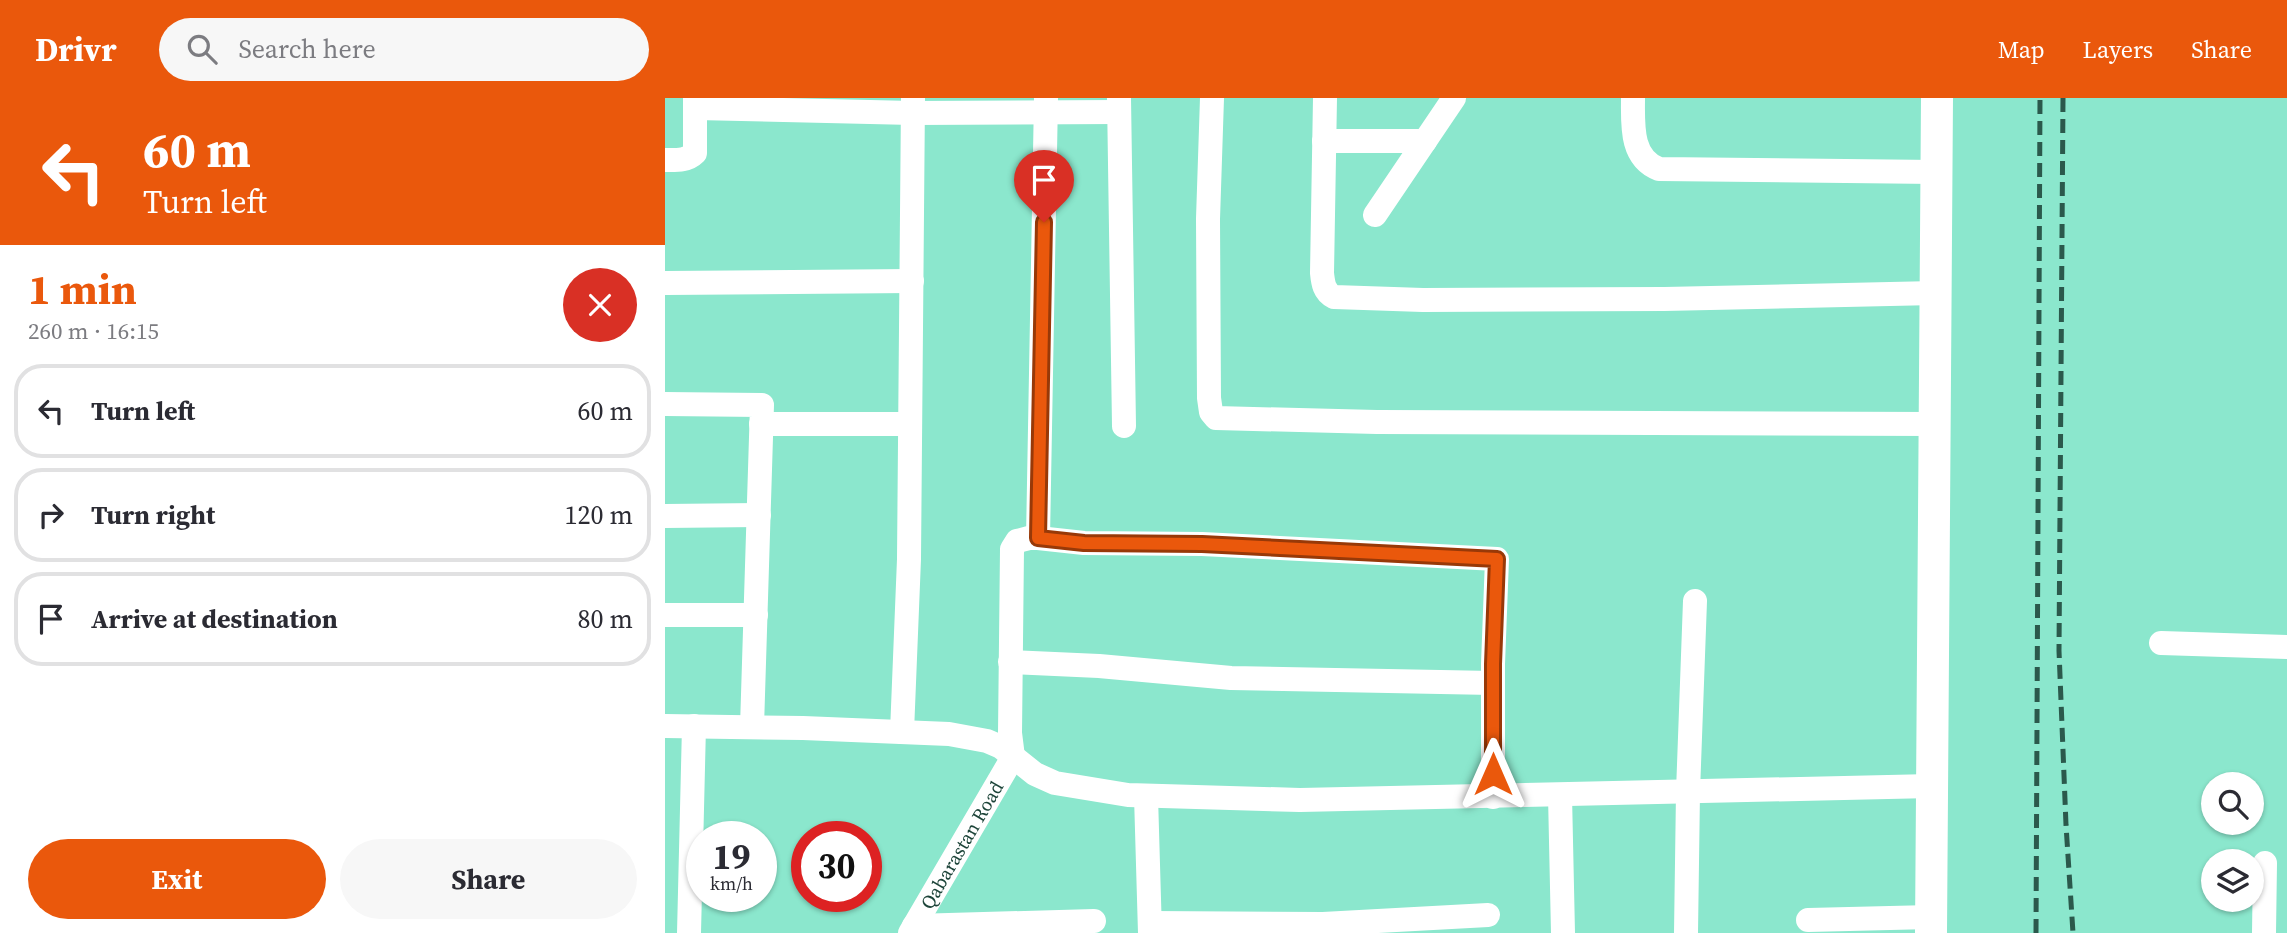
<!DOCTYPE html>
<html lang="en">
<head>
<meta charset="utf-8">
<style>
	:root { --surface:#fff; --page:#f7f7f7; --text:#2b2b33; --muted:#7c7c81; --line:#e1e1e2; --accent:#ea580c }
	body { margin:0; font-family:"Source Serif 4",serif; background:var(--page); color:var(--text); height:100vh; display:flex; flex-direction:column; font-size:26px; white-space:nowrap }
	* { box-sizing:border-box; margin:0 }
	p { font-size:23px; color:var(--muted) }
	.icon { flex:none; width:38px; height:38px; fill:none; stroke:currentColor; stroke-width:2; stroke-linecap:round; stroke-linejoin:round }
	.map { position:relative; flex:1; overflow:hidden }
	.panel { display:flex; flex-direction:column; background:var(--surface); width:665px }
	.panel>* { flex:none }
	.guide { background:#ea580c; color:#fff; overflow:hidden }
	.fabs { position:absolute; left:1536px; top:674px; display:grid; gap:14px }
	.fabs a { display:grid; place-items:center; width:63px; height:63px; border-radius:50%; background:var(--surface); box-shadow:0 2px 5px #0004; font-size:35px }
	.speed { position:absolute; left:21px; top:723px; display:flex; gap:14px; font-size:35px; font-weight:700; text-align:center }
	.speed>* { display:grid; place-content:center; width:91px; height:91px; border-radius:50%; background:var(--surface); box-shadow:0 2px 5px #0004; line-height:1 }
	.speed small { font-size:18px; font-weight:400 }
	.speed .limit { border:10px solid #d22; background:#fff; color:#111 }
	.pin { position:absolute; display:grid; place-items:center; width:60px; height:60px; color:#fff; margin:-72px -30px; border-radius:50% 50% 50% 0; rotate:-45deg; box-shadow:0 0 7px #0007 }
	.pin .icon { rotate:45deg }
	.me { position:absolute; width:77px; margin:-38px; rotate:0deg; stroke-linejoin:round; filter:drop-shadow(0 0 5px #0008) }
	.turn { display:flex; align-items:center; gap:24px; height:147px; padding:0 28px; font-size:32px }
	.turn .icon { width:91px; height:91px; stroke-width:2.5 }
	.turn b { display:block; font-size:49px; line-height:60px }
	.round { display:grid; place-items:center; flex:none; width:74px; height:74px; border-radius:37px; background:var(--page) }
	.overview { display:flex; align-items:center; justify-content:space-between; height:119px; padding:0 28px }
	h1 { font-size:42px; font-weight:700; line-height:52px; color:var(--accent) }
	.cta { display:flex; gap:14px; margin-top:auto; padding:14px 28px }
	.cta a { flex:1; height:80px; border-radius:42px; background:var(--accent); color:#fff; font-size:28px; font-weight:700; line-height:80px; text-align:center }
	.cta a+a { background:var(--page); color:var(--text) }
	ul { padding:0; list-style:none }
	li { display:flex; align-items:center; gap:21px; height:94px; margin:0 14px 10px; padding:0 14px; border:4px solid var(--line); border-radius:28px }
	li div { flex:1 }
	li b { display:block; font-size:26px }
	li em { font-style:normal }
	header { display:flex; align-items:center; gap:42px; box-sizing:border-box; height:98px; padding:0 35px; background:var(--accent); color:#fff }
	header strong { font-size:33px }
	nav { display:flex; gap:38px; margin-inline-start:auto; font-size:24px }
	.search { width:490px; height:63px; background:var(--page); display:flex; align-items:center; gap:18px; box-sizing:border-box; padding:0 24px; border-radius:38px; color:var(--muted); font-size:26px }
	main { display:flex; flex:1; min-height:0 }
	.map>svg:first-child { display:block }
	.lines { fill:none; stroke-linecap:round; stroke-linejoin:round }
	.minor { stroke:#fff; stroke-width:24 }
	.tertiary { stroke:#fff; stroke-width:32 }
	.rail { stroke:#2b594c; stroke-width:5; stroke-dasharray:14 7; stroke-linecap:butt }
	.route-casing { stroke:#983908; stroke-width:18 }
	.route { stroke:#ea580c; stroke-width:12 }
	.labels { text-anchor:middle; stroke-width:7; stroke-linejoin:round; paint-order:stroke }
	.street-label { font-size:19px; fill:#1e453a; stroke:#98f5da }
</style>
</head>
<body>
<header>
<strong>Drivr</strong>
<div class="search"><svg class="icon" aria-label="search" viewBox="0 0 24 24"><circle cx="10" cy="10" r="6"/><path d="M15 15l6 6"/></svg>Search here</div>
<nav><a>Map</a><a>Layers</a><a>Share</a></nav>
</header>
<main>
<section class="panel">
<div class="guide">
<div class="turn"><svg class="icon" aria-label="left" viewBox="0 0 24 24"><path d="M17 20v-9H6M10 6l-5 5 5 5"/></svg><div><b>60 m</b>Turn left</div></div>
</div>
<div class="overview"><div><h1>1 min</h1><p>260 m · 16:15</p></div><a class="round" style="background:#d93025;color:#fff"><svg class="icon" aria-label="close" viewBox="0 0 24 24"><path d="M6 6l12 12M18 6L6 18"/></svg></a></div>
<ul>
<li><svg class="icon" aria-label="left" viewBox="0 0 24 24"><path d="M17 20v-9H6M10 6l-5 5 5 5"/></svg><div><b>Turn left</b></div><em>60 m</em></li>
<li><svg class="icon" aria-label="right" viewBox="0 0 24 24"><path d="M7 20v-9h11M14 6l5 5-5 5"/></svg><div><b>Turn right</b></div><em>120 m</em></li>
<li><svg class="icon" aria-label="arrive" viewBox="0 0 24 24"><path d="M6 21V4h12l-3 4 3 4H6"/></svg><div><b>Arrive at destination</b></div><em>80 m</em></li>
</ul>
<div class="cta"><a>Exit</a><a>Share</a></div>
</section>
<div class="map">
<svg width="1622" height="835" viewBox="0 0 1622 835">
	<rect width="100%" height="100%" fill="#8be7cd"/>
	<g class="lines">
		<!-- minor -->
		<g class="minor">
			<path d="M454 0 459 328"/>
			<path d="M547 0 543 121 544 300 546 314 551 320 712 324 1269 326"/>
			<path d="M660 0 657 175C658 185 659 194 669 199L758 202 999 201 1270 195"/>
			<path d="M968 0C968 26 965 60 994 71L1271 74"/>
			<path d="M31 10 248 15 454 14"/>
			<path d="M659 43H760"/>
			<path d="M0 62C11 62 22 63 30 55V0"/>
			<path d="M710 117 789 0"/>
			<path d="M0 185 247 183"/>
			<path d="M0 306 97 307 87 629"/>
			<path d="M96 326H245"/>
			<path d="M0 418 94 417"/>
			<path d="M373 440 381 0"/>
			<path d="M0 517H91"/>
			<path d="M1496 545 1622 549"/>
			<path d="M345 564 434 568 566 580 828 585"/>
			<path d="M0 628 138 630 284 636 322 643 336 649 370 676 390 685 463 697 635 702 1267 688"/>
			<path d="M237 634 244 461 248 0"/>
			<path d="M895 697 898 835"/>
			<path d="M481 698 485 835"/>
			<path d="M1143 822 1266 819"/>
			<path d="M485 825 658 826 823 817"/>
			<path d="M249 828 429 823"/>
			<path d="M24 835 29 628"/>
			<path id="s1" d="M245 835 348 659 345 635 347 451 352 443 364 440H373L419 445 537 446 832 461 828 566V699"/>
			<path d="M1021 835 1023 694 1030 503"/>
			<path d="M1599 835 1600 765"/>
		</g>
		<!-- tertiary -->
		<path class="tertiary" d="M1266 835 1272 0"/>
		<!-- rail -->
		<path class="rail" d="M1398 0 1394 553 1401 727 1408 835
			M1371 835 1375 0"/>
	</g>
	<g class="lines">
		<defs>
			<path id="route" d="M379 124 373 440 419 445 537 446 832 461 828 566V676"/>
		</defs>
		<!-- route casing -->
		<use href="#route" class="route-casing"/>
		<!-- route -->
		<use href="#route" class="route"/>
	</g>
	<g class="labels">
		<!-- street labels -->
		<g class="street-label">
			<text dy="7" stroke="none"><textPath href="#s1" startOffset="102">Qabarastan Road</textPath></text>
		</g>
	</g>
</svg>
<div class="fabs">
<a><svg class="icon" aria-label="search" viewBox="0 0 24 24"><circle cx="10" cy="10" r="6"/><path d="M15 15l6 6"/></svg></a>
<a><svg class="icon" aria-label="layers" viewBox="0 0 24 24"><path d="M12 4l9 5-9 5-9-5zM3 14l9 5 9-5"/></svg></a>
</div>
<div class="speed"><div>19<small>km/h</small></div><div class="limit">30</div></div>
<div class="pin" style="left:379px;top:124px;background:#d93025"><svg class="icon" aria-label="arrive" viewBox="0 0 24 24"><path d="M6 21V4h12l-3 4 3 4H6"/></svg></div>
<svg class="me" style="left:828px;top:676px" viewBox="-20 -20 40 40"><path d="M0-17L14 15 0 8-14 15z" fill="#ea580c" stroke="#fff" stroke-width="4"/></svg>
</div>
</main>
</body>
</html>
